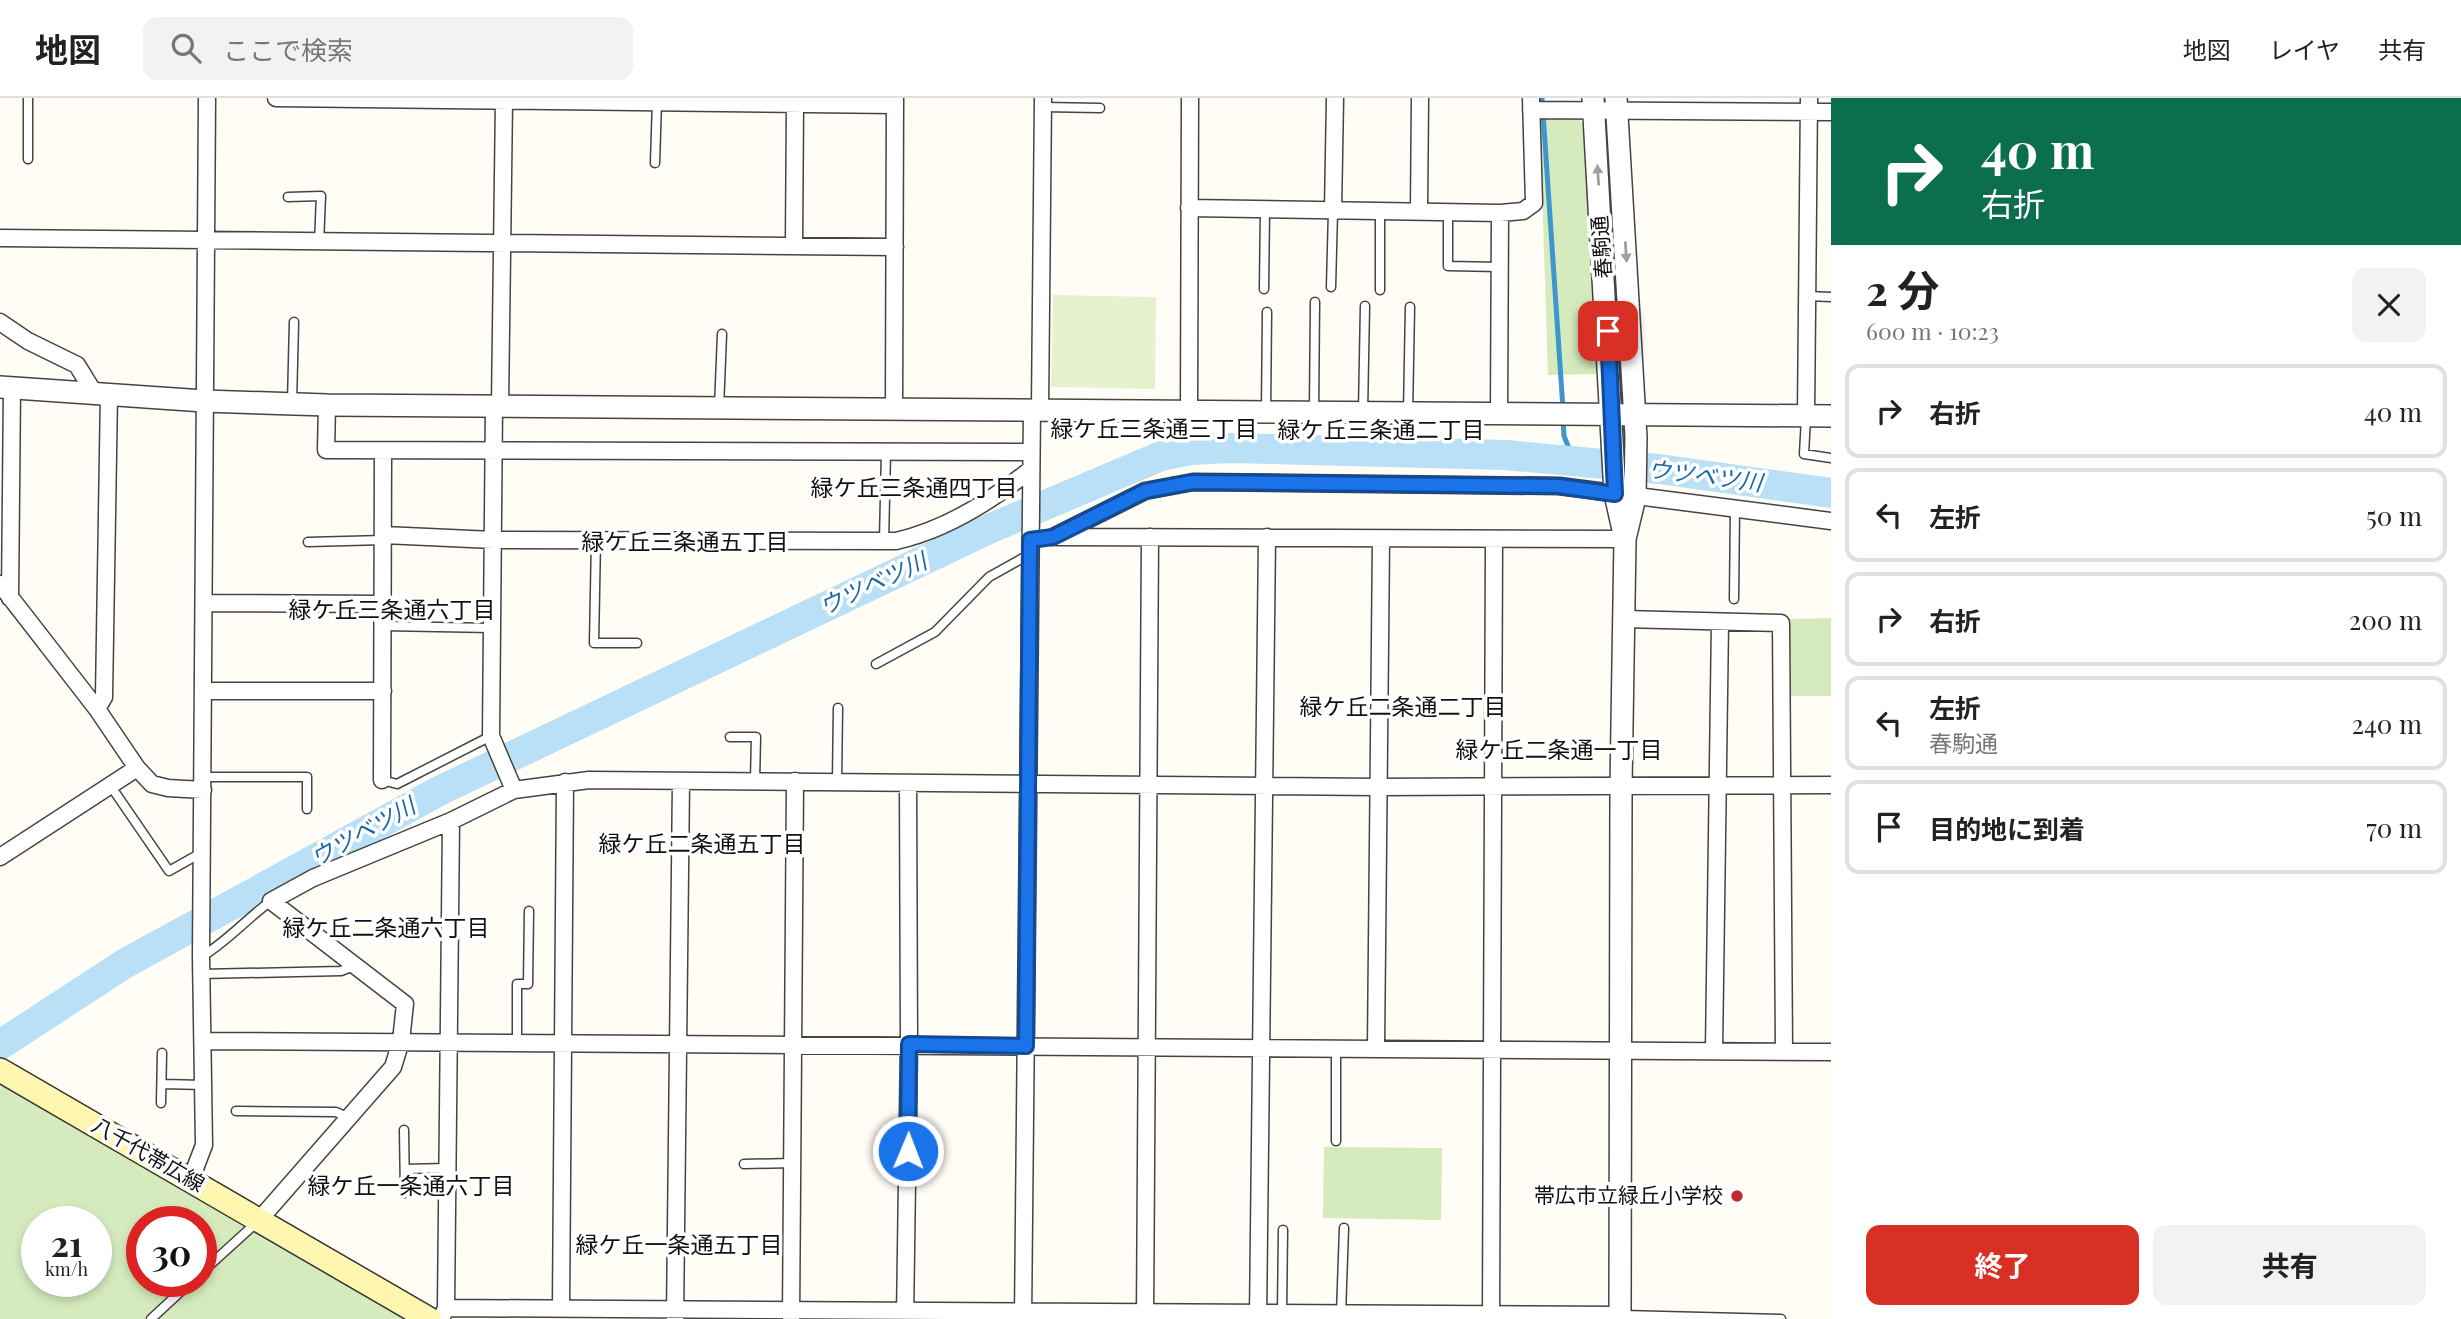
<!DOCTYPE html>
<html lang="ja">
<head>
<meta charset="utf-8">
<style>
	:root { --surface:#fff; --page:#f2f2f2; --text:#222; --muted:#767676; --line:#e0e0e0; --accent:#d93025 }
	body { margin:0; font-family:"Playfair Display","Noto Sans JP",serif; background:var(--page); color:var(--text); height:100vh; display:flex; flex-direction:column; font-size:26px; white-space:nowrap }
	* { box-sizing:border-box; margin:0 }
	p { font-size:23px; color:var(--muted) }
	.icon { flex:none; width:38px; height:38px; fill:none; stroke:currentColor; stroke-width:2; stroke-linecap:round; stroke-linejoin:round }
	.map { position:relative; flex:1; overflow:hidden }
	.details { display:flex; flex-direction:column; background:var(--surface); width:630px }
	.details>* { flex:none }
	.guide { background:#0b6e4f; color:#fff; overflow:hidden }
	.speed { position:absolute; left:21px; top:1108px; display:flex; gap:14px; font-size:35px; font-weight:700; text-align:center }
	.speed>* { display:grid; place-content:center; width:91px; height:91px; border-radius:50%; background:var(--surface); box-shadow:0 4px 10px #0003; line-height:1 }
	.speed small { font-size:18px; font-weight:400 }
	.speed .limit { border:10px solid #d22; background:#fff; color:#111 }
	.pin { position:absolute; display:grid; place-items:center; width:60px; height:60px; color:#fff; margin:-30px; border-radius:14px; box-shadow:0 4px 10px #0006 }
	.me { position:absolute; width:77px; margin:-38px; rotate:1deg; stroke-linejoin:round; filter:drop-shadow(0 0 5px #0008) }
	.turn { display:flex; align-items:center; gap:24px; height:147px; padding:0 35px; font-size:32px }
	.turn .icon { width:91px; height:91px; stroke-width:2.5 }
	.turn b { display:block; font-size:49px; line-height:60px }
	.round { display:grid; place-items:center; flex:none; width:74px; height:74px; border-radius:14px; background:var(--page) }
	.head { display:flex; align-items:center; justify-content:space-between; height:119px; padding:0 35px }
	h1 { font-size:42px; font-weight:700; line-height:52px }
	.action { display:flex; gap:14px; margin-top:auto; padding:14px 35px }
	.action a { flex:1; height:80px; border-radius:14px; background:var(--accent); color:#fff; font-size:28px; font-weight:700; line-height:80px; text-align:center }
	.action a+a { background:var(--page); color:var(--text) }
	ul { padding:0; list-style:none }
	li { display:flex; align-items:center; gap:21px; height:94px; margin:0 14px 10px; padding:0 21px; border:4px solid var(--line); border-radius:14px }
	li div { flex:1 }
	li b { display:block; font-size:26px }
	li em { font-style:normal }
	header { display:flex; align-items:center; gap:42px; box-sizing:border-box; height:98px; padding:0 35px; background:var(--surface); border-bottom:2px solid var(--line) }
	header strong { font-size:33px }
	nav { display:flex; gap:38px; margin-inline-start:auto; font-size:24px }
	.search { width:490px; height:63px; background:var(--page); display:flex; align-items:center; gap:18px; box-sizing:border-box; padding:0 24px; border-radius:14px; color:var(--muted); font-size:26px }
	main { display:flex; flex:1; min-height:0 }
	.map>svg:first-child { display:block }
	.green { fill:#d5ebbd; fill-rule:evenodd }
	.pitch { fill:#e6f2cf }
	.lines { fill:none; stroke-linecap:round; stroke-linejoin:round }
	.stream { stroke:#3f96cf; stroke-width:5 }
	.river { stroke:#b9e0f7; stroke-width:30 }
	.service-casing { stroke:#444; stroke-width:11 }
	.minor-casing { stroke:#444; stroke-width:19 }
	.tertiary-casing { stroke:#444; stroke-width:24 }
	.secondary-casing { stroke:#333; stroke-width:26 }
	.service { stroke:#fff; stroke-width:8 }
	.minor { stroke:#fff; stroke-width:16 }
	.tertiary { stroke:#fff; stroke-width:21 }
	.secondary { stroke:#fff6b0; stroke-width:23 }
	.oneway { fill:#a0a0a0 }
	.route-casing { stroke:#114b97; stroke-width:18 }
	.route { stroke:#1a73e8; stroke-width:12 }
	.poi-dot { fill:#c4262e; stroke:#fff; stroke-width:2.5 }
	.labels { text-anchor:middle; stroke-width:7; stroke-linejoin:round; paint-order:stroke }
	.street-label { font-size:21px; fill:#111; stroke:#fff }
	.poi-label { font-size:21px; fill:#111; stroke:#fff; text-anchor:end }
	.neighbourhood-label { font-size:23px; fill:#111; stroke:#fff }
	.water-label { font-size:23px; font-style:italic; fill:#1768a6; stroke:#fff }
</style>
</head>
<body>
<header>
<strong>地図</strong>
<div class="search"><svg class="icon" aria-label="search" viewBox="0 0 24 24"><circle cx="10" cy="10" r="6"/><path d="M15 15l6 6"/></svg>ここで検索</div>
<nav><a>地図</a><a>レイヤ</a><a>共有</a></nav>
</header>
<main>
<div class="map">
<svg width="1831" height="1221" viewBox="0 0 1831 1221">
	<rect width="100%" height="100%" fill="#fffdf5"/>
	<!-- green -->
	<path class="green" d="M1548 19H1577L1586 30 1598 276 1548 277 1540 28Z
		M1831 520V598H1790L1789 521Z
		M0 975 419 1221H0ZM37 1124H96V1183H37ZM142 1124H201V1183H142Z
		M1324 1049 1442 1050 1441 1122 1323 1120Z"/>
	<!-- pitch -->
	<path class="pitch" d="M1053 197 1156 199 1155 291 1051 289Z"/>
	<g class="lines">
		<!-- stream -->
		<path class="stream" d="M1542 0 1563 311
			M1563 321 1564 338 1574 363"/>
		<!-- river -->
		<path class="river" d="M0 947 124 866 439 693 989 431 1161 358 1190 352 1230 350 1505 357 1659 371 1831 395"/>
		<defs>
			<path id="service" d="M1043 9 1100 10
				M28 61V0
				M655 65 657 3
				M288 99 321 98 319 145
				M1380 113V192
				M1448 113V168L1500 169
				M1331 189 1333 113
				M1264 191 1265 112
				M1807 198 1831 199
				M292 305 294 224
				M719 310 722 236
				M1266 313 1267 214
				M1314 313 1315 204
				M1363 314 1365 208
				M1408 315 1410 209
				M1806 320 1804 356 1831 360
				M596 442 594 545H637
				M308 444 384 442
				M884 444 886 353
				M1734 501 1735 411
				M383 528 492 530
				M876 566 935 534 989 479 1030 456
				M730 639H756L755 683
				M204 679H307V711
				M382 682 397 686 491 638
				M837 684 838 610
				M110 687 169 773 201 755
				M201 859C228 843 246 821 271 803
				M202 876 341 873 354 868
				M517 944V886H528L529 813
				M1336 949V1043
				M162 986 204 987
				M161 1005 162 955
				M236 1013 336 1014 349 1020
				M404 1032 405 1095
				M744 1066 793 1065
				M405 1071 447 1070
				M201 1175 256 1125
				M1282 1215 1283 1132
				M1341 1216 1344 1130
				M1623 1217 1781 1221
				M151 1221 192 1183"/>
			<path id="minor" d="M276 0 895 7
				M1531 12 1831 14
				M1189 110 1500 115 1523 113 1534 105 1531 0
				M1419 112 1420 0
				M1333 113 1335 0
				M0 140 895 149
				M794 147 795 4
				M0 224 28 243 77 267 93 293
				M327 307 326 352 1031 354
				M494 307 491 638 514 692
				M500 308 504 2
				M1040 311 1043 0
				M894 312 895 0
				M1189 313 1190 0
				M1499 315 1500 115
				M1806 318 1809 0
				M384 437 493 442 896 443C945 432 990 404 1030 372
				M1053 439 1145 393 1193 384 1559 388 1831 423
				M1057 439 1625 441
				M0 486 97 611 137 670 152 686 168 690 203 692
				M10 500 12 289
				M205 505 384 506
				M1624 521 1781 525 1784 954
				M205 593H383
				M97 611 104 599 109 295
				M382 682 383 354
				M0 759 137 670
				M203 943 1831 954
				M1376 950 1381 442
				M1714 953 1720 524
				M191 1081 204 1047 201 859 207 0
				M260 1121 393 969 401 943 405 906 271 803 313 780 451 723 514 692 589 682 1376 689 1831 687
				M446 1210 1620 1217
				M561 1210 565 684
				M441 1221 446 1210 451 723
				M675 1221 681 683
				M791 1221 795 683
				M905 1221 909 946 908 685
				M1023 1221 1032 310
				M1145 1221 1150 439
				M1258 1221 1267 439
				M1491 1221 1494 442"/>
			<path id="tertiary" d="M1593 0 1615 396 1624 436
				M1616 0 1636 339 1635 399 1625 441 1621 689 1620 1221
				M0 289 204 303 327 307 1831 318"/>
			<path id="secondary" d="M0 972 429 1221"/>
		</defs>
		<!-- service casing -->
		<use href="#service" class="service-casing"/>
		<!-- minor casing -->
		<use href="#minor" class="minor-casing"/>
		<!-- tertiary casing -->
		<use href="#tertiary" class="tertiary-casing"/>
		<!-- secondary casing -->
		<use href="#secondary" class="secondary-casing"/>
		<!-- service -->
		<use href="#service" class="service"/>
		<!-- minor -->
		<use href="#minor" class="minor"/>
		<!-- tertiary -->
		<use href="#tertiary" class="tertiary"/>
		<!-- secondary -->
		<use href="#secondary" class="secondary"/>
	</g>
	<!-- one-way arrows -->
	<defs><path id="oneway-solid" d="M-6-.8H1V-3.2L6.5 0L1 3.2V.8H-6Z" transform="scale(1.75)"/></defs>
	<g class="oneway">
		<use href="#oneway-solid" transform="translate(1598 77) rotate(-94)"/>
		<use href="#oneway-solid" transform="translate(1626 154) rotate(86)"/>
	</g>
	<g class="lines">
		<defs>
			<path id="route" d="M908 1053 909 946 1026 948 1030 442 1053 439 1145 393 1193 384 1559 388 1615 396 1608 233"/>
		</defs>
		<!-- route casing -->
		<use href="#route" class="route-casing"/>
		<!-- route -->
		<use href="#route" class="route"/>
	</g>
	<!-- markers -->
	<circle class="poi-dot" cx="1737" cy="1098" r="7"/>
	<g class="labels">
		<!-- street labels -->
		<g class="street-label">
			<text transform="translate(1602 149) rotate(-94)" y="7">春駒通</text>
			<text transform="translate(148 1057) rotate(30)" y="7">八千代帯広線</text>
		</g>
		<!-- poi labels -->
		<g class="poi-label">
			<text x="1723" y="1105">帯広市立緑丘小学校</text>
		</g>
		<!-- neighbourhood labels -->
		<g class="neighbourhood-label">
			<text x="1154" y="339">緑ケ丘三条通三丁目</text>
			<text x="1381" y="340">緑ケ丘三条通二丁目</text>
			<text x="914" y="398">緑ケ丘三条通四丁目</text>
			<text x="685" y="452">緑ケ丘三条通五丁目</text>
			<text x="392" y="520">緑ケ丘三条通六丁目</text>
			<text x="1403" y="617">緑ケ丘二条通二丁目</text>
			<text x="1559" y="660">緑ケ丘二条通一丁目</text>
			<text x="702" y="754">緑ケ丘二条通五丁目</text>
			<text x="386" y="838">緑ケ丘二条通六丁目</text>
			<text x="411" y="1096">緑ケ丘一条通六丁目</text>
			<text x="679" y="1155">緑ケ丘一条通五丁目</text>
		</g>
		<!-- water labels -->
		<g class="water-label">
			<text transform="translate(1705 378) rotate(7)" y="8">ウツベツ川</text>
			<text transform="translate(873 486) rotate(-25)" y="8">ウツベツ川</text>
			<text transform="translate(363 734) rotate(-29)" y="8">ウツベツ川</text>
		</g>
	</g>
</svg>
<div class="speed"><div>21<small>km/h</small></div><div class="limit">30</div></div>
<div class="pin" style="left:1608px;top:233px;background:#d93025"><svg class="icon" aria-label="arrive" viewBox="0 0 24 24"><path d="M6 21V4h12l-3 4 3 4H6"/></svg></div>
<svg class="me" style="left:908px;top:1053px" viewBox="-20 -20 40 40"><circle r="17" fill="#1a73e8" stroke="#fff" stroke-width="3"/><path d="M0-11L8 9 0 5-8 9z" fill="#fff"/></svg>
</div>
<section class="details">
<div class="guide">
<div class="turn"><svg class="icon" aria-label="right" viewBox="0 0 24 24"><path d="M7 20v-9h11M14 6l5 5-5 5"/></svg><div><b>40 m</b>右折</div></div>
</div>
<div class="head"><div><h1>2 分</h1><p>600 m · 10:23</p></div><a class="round"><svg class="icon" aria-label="close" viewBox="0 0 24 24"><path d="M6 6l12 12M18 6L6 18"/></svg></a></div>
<ul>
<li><svg class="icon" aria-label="right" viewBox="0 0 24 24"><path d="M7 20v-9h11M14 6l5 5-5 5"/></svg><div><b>右折</b></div><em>40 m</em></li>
<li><svg class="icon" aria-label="left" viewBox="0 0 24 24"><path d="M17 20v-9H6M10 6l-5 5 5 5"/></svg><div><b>左折</b></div><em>50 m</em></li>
<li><svg class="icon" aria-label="right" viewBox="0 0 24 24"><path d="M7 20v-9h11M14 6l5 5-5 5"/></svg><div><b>右折</b></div><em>200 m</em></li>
<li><svg class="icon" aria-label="left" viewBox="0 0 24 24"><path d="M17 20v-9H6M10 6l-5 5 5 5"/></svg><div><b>左折</b><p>春駒通</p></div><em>240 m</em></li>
<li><svg class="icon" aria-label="arrive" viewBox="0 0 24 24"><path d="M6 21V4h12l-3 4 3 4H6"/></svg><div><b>目的地に到着</b></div><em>70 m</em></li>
</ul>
<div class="action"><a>終了</a><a>共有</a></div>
</section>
</main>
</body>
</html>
